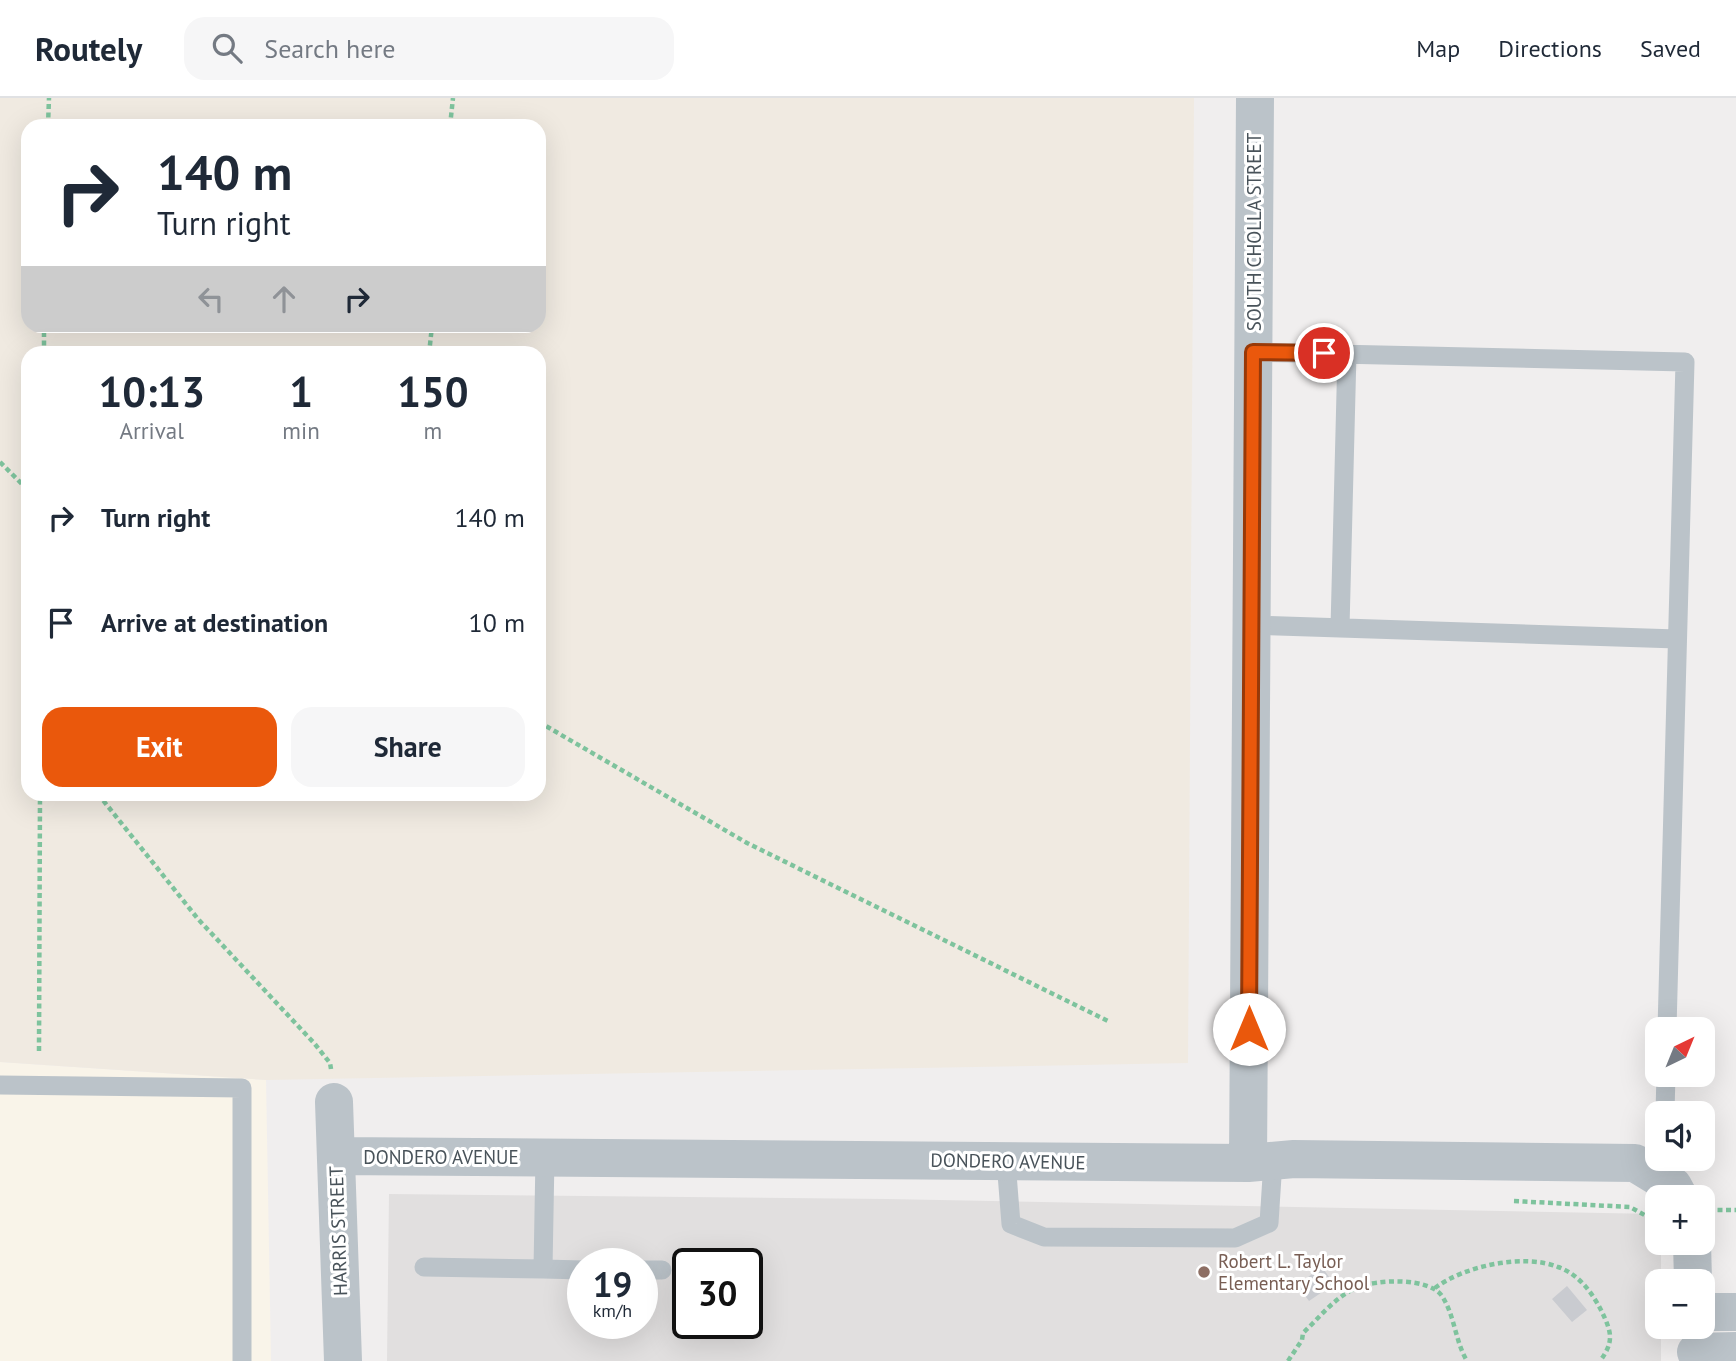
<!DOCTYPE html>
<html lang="en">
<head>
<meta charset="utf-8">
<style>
	:root { --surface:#fff; --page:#f6f6f7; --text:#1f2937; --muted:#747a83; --line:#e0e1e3; --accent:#ea580c }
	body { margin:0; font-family:"PT Sans",sans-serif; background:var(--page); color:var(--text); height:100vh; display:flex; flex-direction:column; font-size:26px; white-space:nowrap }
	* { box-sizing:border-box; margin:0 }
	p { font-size:23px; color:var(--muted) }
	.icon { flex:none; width:38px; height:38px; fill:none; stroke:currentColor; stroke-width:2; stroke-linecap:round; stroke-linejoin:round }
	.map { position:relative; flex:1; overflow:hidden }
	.sheet { position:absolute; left:21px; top:248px; width:525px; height:455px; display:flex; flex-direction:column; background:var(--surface); border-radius:21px; box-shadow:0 7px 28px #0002 }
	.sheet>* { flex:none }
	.guide { position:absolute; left:21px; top:21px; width:525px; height:214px; border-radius:21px; box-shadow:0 7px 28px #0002; background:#fff; color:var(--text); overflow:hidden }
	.needle { width:46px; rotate:43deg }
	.buttons { position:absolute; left:1645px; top:919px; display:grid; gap:14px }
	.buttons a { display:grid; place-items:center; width:70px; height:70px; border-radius:14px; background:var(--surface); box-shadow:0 7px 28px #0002; font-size:35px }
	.speed { position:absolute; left:567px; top:1150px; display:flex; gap:14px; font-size:35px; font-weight:700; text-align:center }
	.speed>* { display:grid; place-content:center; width:91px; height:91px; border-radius:50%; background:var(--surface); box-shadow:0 7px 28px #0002; line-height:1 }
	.speed small { font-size:18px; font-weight:400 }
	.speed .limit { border:4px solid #111; border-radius:10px; background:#fff; color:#111 }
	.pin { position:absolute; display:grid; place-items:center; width:60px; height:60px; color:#fff; margin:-30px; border:4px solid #fff; border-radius:50%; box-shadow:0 2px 7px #0007 }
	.me { position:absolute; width:77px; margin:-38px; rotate:0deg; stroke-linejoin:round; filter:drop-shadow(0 0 5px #0008) }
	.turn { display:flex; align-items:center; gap:24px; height:147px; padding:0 21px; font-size:32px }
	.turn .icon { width:91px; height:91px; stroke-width:2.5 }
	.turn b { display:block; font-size:49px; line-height:60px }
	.lanes { display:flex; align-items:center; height:66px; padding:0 21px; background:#0003; justify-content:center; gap:35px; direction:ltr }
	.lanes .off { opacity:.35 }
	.eta { display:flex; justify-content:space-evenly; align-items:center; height:119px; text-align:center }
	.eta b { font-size:42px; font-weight:600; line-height:49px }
	.primary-button { display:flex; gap:14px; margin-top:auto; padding:14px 21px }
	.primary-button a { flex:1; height:80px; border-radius:21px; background:var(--accent); color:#fff; font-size:28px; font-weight:600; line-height:80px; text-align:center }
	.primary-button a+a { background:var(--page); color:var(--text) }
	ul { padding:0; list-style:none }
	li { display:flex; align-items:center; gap:21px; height:105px; padding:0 21px }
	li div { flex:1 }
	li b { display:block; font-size:26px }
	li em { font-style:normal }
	header { display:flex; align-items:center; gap:42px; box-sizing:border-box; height:98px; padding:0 35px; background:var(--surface); border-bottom:2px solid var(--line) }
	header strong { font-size:33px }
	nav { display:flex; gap:38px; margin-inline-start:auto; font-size:24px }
	.search { width:490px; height:63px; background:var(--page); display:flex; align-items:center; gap:18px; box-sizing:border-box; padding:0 24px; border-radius:21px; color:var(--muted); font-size:26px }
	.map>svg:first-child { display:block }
	.commercial { fill:#f9f4e9 }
	.education { fill:#e1dfdf; fill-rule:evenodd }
	.sand { fill:#f0eae1; fill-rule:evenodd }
	.building { fill:#c9cbd0 }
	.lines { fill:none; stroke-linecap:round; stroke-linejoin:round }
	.path { stroke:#7ec39d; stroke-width:4.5; stroke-dasharray:5 3.5; stroke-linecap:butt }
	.lane { stroke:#bbc3c9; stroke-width:19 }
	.street { stroke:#bbc3c9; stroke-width:38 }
	.route-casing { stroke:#983908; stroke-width:18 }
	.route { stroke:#ea580c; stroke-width:12 }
	.education-dot { fill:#8d6e63; stroke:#fff; stroke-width:2.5 }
	.labels { text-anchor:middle; stroke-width:6; stroke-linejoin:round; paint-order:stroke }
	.street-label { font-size:19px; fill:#485259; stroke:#fff }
	.education-label { font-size:19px; fill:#785e54; stroke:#fff; text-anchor:start }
</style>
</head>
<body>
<header>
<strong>Routely</strong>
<div class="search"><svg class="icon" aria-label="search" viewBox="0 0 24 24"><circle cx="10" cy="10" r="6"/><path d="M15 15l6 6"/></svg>Search here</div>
<nav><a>Map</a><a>Directions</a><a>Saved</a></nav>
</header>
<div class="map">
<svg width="1736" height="1263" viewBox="0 0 1736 1263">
	<rect width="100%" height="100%" fill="#f0eeee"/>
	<!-- commercial -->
	<path class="commercial" d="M0 964 266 982 271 1263H0Z"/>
	<!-- education -->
	<path class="education" d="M389 1096 887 1101 1657 1116V1144L1661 1145V1183H1657V1228L1661 1229V1263H387ZM583 1166H642V1225H583ZM688 1166H747V1225H688Z"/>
	<!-- sand -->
	<path class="sand" d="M0 0H1194L1188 965 266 982 0 964ZM28 28H539V228H28ZM28 256H539V696H28Z"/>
	<!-- building -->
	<path class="building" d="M1322 1169 1334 1186 1309 1203 1297 1187Z
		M1567 1188 1587 1212 1572 1224 1552 1201Z"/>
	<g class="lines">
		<!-- path -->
		<path class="path" d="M48 28 49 0
			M450 28 453 0
			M44 256V228
			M429 256 432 228
			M0 364 28 392
			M539 624 747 745 1110 924
			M98 696 198 821 314 945 330 965 331 971
			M39 953 40 696
			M1514 1103 1630 1109 1650 1120
			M1709 1112H1736
			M1435 1190C1464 1168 1524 1155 1558 1169 1579 1176 1593 1196 1602 1214 1612 1235 1614 1244 1600 1263
			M1288 1263 1302 1242 1303 1235C1319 1220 1335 1199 1356 1190 1376 1181 1429 1179 1442 1198 1455 1218 1455 1243 1467 1263"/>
		<!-- lane -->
		<path class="lane" d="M1253 254 1685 264 1667 931
			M1251 527 1677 541
			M1340 530 1347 255
			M0 987 242 990V1263
			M1665 1015 1666 976
			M545 1059 543 1171 583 1172
			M1006 1063 1011 1126 1044 1139 1235 1140 1269 1125 1273 1063
			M424 1169 543 1171
			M642 1172H662"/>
		<!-- street -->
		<path class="street" d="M334 1004 343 1263
			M336 1058 1248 1065 1294 1061 1635 1065 1673 1088 1679 1099
			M1248 1065 1255 0
			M1692 1144 1693 1183
			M1703 1214H1736
			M1696 1254 1736 1253"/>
	</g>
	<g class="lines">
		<defs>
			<path id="route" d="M1249 931 1253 254 1324 255"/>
		</defs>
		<!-- route casing -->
		<use href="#route" class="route-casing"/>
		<!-- route -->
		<use href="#route" class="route"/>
	</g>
	<!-- markers -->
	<circle class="education-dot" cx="1204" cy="1174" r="7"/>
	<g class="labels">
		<!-- street labels -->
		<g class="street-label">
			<text transform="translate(1254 134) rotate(-90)" y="7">SOUTH CHOLLA STREET</text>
			<text x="441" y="1066">DONDERO AVENUE</text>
			<text transform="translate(1008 1063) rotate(1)" y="7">DONDERO AVENUE</text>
			<text transform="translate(338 1133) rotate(-92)" y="7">HARRIS STREET</text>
		</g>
		<!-- education labels -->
		<g class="education-label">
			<text x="1218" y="1170">Robert L. Taylor<tspan x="1218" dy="22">Elementary School</tspan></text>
		</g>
	</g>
</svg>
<div class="buttons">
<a><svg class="needle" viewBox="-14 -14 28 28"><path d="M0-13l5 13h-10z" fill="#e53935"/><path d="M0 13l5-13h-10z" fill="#747a83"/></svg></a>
<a><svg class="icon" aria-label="sound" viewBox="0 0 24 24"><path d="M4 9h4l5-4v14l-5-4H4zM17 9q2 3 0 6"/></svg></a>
<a>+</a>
<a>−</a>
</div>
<div class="speed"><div>19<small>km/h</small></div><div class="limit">30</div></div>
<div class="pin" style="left:1324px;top:255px;background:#d93025"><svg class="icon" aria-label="arrive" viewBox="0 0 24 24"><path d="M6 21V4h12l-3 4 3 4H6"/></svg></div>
<svg class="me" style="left:1249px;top:931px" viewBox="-20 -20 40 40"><circle r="19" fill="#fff"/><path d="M0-13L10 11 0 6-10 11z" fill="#ea580c"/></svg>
<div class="guide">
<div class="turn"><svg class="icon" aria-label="right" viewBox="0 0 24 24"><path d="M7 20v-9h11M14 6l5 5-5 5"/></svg><div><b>140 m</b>Turn right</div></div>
<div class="lanes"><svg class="icon off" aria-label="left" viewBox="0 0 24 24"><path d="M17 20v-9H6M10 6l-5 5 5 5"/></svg><svg class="icon off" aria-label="ahead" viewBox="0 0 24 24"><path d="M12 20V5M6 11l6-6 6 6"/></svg><svg class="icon" aria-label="right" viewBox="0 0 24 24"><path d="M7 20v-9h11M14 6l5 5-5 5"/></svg></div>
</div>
<section class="sheet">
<div class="eta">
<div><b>10:13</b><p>Arrival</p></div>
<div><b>1</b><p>min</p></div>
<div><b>150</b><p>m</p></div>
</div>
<ul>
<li><svg class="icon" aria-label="right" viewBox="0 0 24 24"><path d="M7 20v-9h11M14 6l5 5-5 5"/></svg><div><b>Turn right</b></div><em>140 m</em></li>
<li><svg class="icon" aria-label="arrive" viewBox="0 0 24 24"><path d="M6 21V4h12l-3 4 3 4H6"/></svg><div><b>Arrive at destination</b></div><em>10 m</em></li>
</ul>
<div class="primary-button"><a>Exit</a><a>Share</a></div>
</section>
</div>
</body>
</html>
